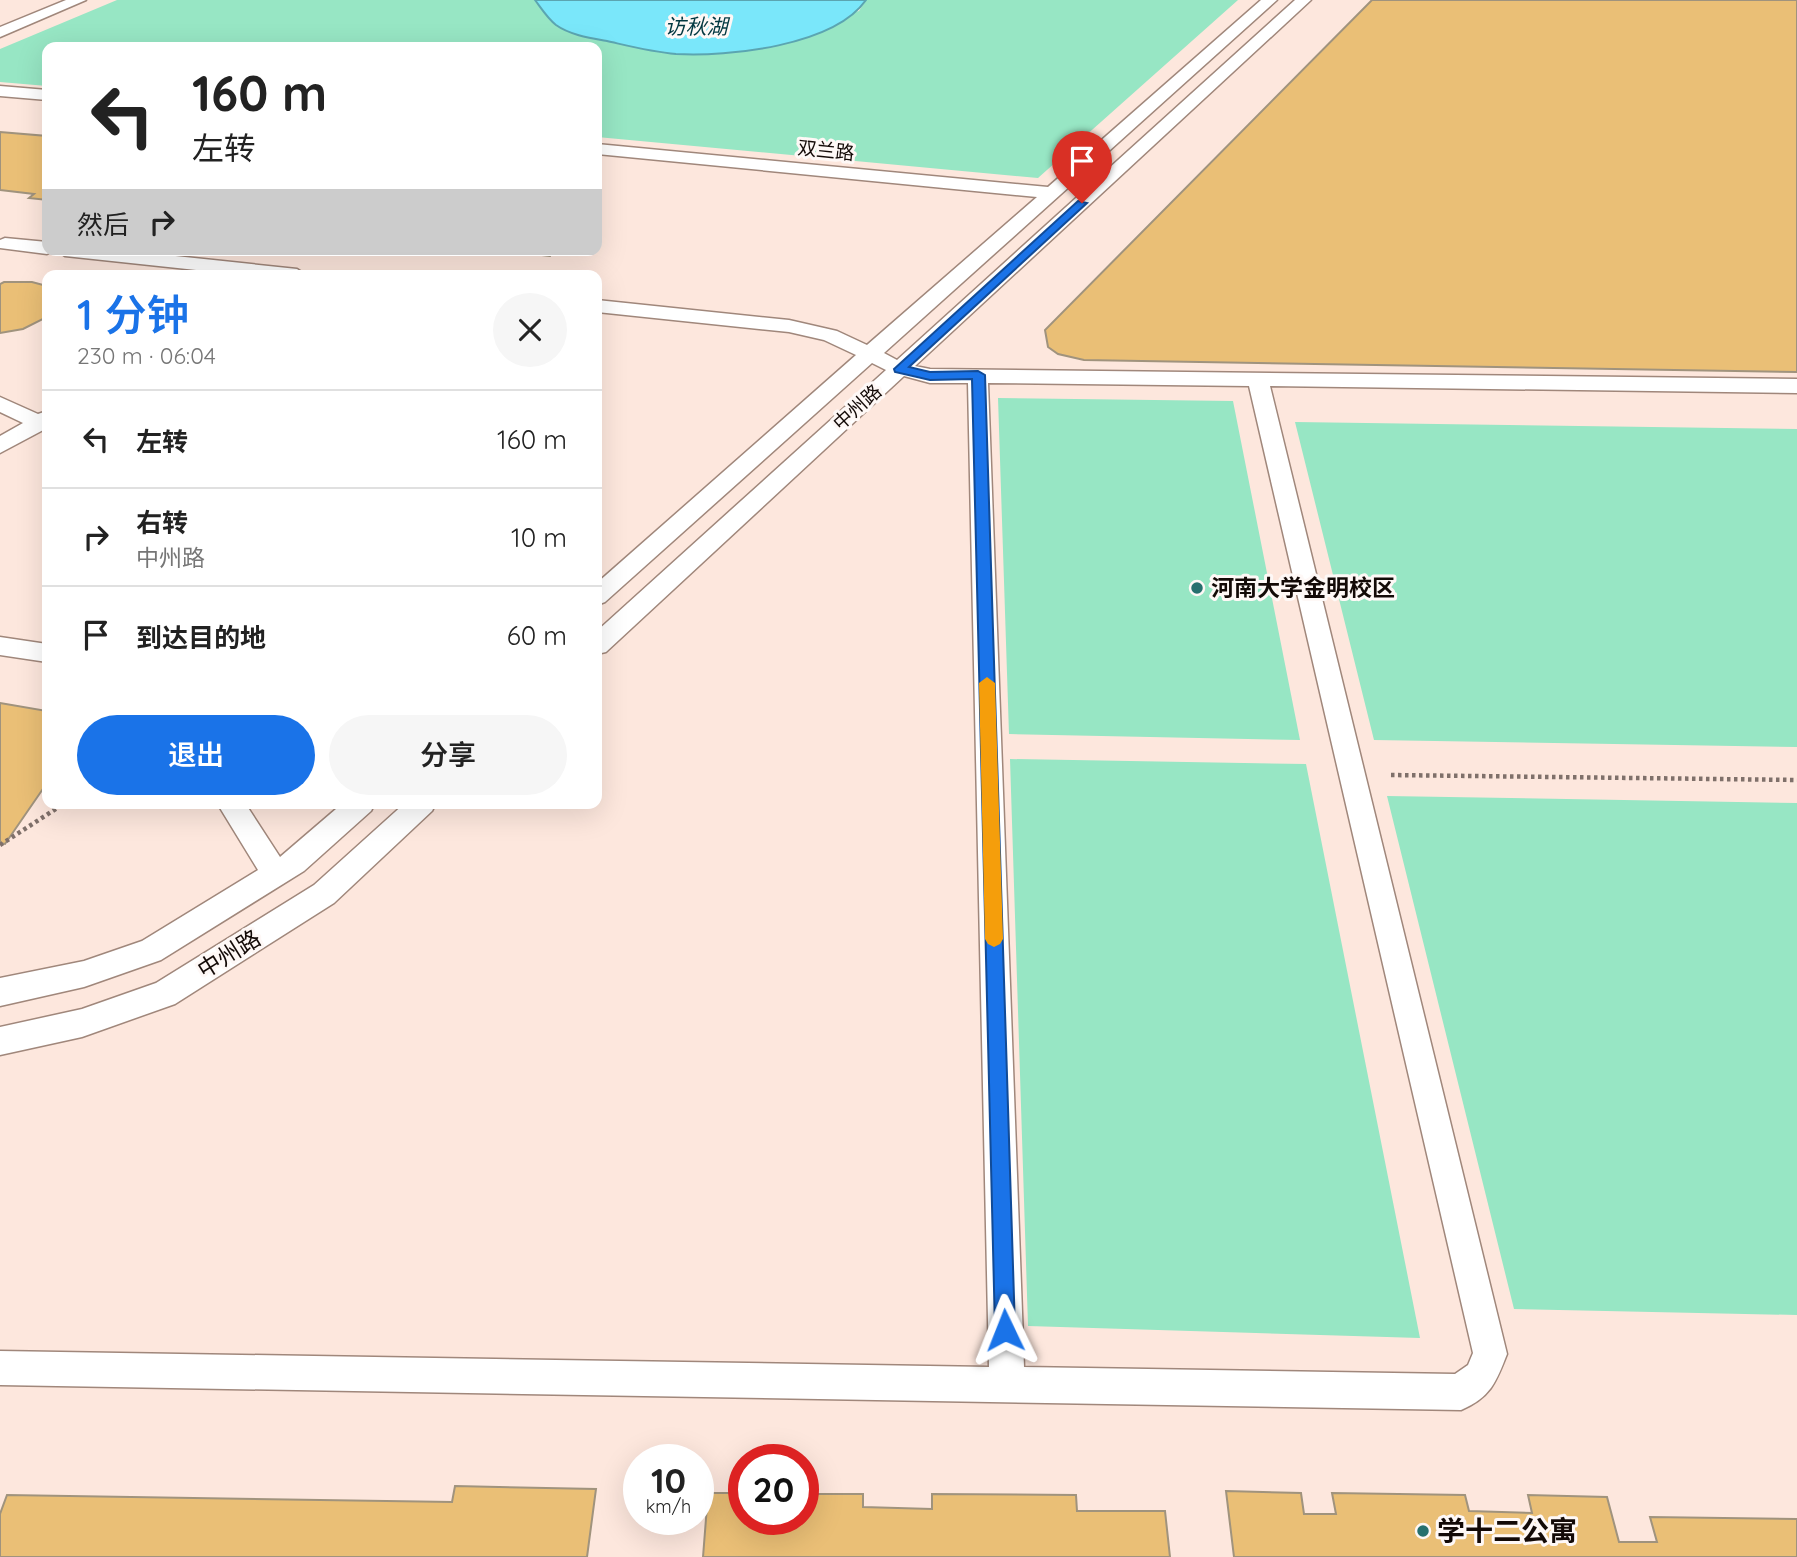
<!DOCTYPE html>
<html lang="zh">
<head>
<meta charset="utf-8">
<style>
	:root { --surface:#fff; --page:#f6f6f6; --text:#222; --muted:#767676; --line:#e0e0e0; --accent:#1a73e8 }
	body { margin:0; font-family:Quicksand,"Noto Sans SC",sans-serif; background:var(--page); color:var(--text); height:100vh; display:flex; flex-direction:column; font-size:26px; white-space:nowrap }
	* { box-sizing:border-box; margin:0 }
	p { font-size:23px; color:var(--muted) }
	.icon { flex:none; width:38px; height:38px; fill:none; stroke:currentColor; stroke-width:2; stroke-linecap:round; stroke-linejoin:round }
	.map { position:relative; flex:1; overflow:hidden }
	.drawer { position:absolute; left:42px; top:270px; width:560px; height:539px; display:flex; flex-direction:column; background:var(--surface); border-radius:14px; box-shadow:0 7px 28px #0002 }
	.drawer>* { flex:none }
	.guide { position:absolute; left:42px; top:42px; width:560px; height:214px; border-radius:14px; box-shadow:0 7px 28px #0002; background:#fff; color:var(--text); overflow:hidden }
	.speed { position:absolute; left:623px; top:1444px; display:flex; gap:14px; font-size:35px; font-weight:700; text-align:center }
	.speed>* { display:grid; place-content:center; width:91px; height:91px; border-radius:50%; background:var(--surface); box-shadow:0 7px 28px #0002; line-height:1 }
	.speed small { font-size:18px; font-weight:400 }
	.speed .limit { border:10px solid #d22; background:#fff; color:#111 }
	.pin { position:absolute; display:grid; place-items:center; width:60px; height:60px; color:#fff; margin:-72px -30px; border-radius:50% 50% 50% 0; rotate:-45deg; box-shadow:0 0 7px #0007 }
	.pin .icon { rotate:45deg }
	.me { position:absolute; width:77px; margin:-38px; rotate:358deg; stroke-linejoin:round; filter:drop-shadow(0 0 5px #0008) }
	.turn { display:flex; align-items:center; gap:24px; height:147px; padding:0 35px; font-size:32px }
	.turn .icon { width:91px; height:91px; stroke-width:2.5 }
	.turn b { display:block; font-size:49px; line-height:60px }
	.then { display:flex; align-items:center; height:66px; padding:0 35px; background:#0003; gap:14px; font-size:26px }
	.round { display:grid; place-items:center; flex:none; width:74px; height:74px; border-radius:37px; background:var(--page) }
	.headline { display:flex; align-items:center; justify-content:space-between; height:119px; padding:0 35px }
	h1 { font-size:42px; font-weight:600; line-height:52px; color:var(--accent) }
	.button { display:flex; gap:14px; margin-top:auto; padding:14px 35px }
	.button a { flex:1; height:80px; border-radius:42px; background:var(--accent); color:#fff; font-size:28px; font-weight:600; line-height:80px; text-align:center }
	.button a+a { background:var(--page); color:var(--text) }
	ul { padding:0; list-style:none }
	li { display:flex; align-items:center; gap:21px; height:98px; padding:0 35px; border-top:2px solid var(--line) }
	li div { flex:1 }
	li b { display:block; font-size:26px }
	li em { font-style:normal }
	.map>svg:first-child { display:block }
	.green { fill:#97e6c4 }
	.water { fill:#7ae7fa; stroke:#5ba5b1; stroke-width:2 }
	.building { fill:#eabf76; stroke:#a0937d; stroke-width:2 }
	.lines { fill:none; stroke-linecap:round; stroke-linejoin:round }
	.service-casing { stroke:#a0877b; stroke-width:3 }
	.path { stroke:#7f706a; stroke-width:4.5; stroke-dasharray:3.5 3.5; stroke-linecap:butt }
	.service { fill:#fff; fill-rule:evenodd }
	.route { fill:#1a73e8; stroke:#114b97; stroke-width:2 }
	.slow { fill:#f59e0b }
	.poi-dot { fill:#26706e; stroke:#fef8f6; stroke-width:2.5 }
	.labels { text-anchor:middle; stroke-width:6; stroke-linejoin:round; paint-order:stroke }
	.far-street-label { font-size:19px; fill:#130a07; stroke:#fef8f6 }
	.far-water-label { font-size:21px; font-style:italic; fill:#013740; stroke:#fef8f6 }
	.poi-label { font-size:23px; font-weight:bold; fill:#130a07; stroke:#fef8f6; text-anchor:start }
	.street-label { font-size:23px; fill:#130a07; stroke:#fef8f6 }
	.near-poi-label { font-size:28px; font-weight:bold; fill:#130a07; stroke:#fef8f6; text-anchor:start }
</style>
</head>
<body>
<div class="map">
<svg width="1797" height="1557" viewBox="0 0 1797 1557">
	<rect width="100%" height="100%" fill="#fde7dd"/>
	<!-- green -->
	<path class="green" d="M117 0H535L556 25 578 35 676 54 859 11 866 0H1238L1038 178 597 137V47H47V86L0 82V49Z
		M998 398 1233 401 1300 740 1009 734Z
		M1295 422 1797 429V747L1374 740Z
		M1010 759 1306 764 1420 1338 1028 1326Z
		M1387 796 1797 803V1315L1514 1309Z"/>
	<!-- water -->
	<path class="water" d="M535 0H866C834 46 728 57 676 54 652 52 629 46 607 41 590 38 570 35 556 25 548 19 541 8 535 0Z"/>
	<!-- building -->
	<path class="building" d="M1372 0H1797V372L1084 360 1058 354 1048 347 1045 330Z
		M0 132 47 136V200L29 198 34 194 0 190Z
		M498 250H553L550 256Z
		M4 282H32L47 286V317L23 329 0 333V284Z
		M0 703 47 711V783L5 844 0 843Z
		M455 1486 596 1489 587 1557H0V1514L7 1495 452 1502Z
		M1226 1491 1301 1493 1304 1514H1336L1332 1493 1465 1495 1469 1511 1532 1513 1528 1495 1607 1497 1619 1542H1657L1650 1517 1797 1519V1557H1234Z
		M708 1493H744V1519H803V1494H863V1507L932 1509V1494L1076 1495 1077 1511H1165L1170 1557H703Z"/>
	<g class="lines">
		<defs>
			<path id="service" d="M66 0H86L0 37V27Z
				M1261 0H1277L884 353 897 360 1295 0H1311L915 366 930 369 1797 379V393L1270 386 1507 1354C1496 1382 1491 1397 1461 1410L0 1385V1351L989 1367 968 383H930L904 376 606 652 597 654V631L886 370 872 363 605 602 597 605V583L856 355 824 340 789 332 597 312V300L789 320 837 331 867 345 1037 197 597 154V144L1048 187ZM988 383 1249 386 1473 1353 1468 1365 1455 1374 1024 1367Z
				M0 86 47 90V100L0 96Z
				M5 238 47 242V250H55L47 254 0 248V240Z
				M56 250H119L297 269 306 275H243L65 256Z
				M0 397 38 414 47 411V428L0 453V436L23 423 0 412Z
				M0 637 47 644V662L0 655Z
				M217 803H245L280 857 343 803H375L371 811 304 871 161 960 84 987 0 1006V978L84 961 142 941 258 870Z
				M405 803H436L432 811 334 903 175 1004 82 1037 0 1055V1027L82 1009 156 983 314 885Z"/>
		</defs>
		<!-- service casing -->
		<use href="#service" class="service-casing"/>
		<!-- path -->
		<path class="path" d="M1391 775 1797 780
			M0 845 65 803"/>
		<!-- service -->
		<use href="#service" class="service"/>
	</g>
	<!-- route -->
	<path class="route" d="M1078 201 1087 203 909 367 930 372 978 371 985 375 1015 1330 1012 1338 1005 1341 998 1338 995 1330 972 379 930 380 895 372 894 369Z"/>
	<!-- slow -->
	<path class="slow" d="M987 677 995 683 1003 939 1000 944 994 947 988 944 985 939 979 683Z"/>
	<!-- markers -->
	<g class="poi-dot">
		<circle cx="1197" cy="588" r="7"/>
		<circle cx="1423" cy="1531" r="7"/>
	</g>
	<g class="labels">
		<!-- far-street labels -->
		<g class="far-street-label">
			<text transform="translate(826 150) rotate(6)" y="7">双兰路</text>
			<text transform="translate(857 407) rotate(-42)" y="7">中州路</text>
		</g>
		<!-- far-water labels -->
		<g class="far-water-label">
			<text x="696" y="34">访秋湖</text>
		</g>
		<!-- poi labels -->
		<g class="poi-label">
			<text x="1211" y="596">河南大学金明校区</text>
		</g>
		<!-- street labels -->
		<g class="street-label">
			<text transform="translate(229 954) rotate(-32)" y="8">中州路</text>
		</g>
		<!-- near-poi labels -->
		<g class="near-poi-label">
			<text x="1437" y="1541">学十二公寓</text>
		</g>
	</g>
</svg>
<div class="speed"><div>10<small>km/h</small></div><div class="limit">20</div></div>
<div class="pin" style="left:1082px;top:203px;background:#d93025"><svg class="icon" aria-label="arrive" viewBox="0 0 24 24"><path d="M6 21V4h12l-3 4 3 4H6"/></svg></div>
<svg class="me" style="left:1005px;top:1330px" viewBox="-20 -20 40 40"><path d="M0-17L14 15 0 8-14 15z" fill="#1a73e8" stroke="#fff" stroke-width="4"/></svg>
<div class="guide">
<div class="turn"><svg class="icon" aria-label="left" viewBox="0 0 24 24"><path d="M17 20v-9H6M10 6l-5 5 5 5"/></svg><div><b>160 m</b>左转</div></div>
<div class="then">然后<svg class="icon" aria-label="right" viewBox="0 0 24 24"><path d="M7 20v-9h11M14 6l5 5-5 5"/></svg></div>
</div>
<section class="drawer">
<div class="headline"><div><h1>1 分钟</h1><p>230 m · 06:04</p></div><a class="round"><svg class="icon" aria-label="close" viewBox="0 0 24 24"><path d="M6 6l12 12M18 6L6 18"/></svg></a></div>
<ul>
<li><svg class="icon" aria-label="left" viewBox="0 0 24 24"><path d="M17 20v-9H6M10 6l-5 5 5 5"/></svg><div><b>左转</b></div><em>160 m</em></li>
<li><svg class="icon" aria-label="right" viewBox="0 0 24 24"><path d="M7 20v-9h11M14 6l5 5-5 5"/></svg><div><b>右转</b><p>中州路</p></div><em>10 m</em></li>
<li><svg class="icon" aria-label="arrive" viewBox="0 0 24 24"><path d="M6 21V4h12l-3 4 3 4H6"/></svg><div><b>到达目的地</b></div><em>60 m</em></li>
</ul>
<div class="button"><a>退出</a><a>分享</a></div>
</section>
</div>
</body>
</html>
